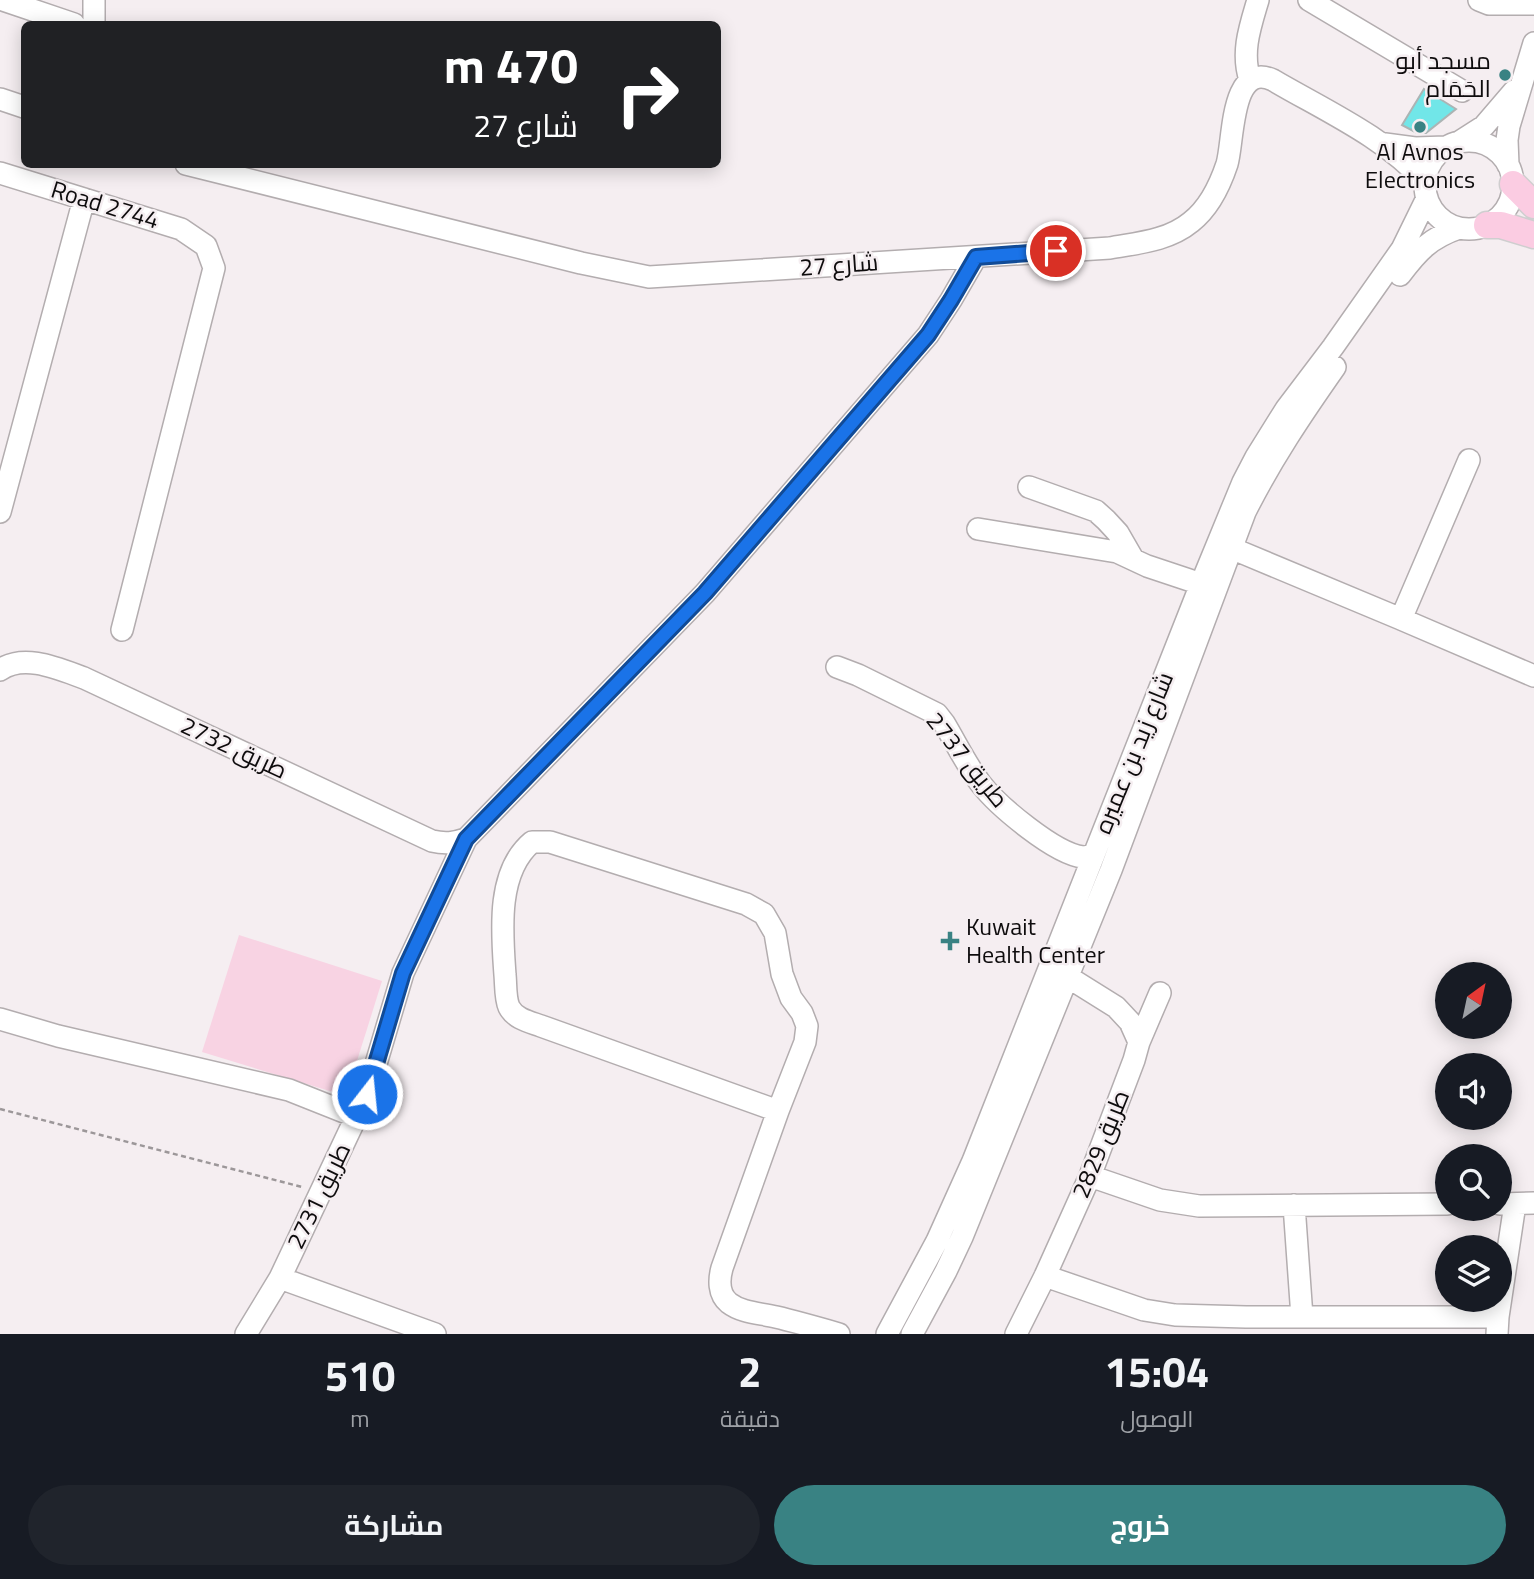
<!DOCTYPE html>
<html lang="ar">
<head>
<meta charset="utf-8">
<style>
	:root { --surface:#171b24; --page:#20242c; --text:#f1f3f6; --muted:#9ea1a6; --accent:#398283 }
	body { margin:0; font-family:"Titillium Web",Cairo,sans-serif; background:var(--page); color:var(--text); direction:rtl; height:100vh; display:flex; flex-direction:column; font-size:26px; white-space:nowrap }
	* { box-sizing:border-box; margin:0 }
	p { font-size:23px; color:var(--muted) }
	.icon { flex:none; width:38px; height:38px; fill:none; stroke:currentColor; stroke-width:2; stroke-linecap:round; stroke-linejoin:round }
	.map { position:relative; height:1334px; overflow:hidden; direction:ltr }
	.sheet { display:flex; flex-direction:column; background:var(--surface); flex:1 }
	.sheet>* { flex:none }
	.top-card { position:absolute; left:21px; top:21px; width:700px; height:147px; border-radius:10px; box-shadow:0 4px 18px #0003; direction:rtl; background:#202124; color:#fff; overflow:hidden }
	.needle { width:46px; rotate:33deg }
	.buttons { position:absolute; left:1435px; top:962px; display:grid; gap:14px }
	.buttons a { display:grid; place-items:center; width:77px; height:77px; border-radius:50%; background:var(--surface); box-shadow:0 4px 18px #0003; font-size:35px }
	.pin { position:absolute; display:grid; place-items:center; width:60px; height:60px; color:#fff; margin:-30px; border:4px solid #fff; border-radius:50%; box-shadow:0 2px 7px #0007 }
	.me { position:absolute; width:77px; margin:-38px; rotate:16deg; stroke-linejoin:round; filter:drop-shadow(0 0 5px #0008) }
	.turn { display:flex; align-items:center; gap:24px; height:147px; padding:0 28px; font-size:32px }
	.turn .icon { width:91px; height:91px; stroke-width:2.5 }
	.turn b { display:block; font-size:49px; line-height:60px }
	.eta { display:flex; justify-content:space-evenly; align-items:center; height:119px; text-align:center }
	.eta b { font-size:42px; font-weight:700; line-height:49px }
	.action { display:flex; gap:14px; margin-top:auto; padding:14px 28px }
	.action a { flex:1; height:80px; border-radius:42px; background:var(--accent); color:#fff; font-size:28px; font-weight:700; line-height:80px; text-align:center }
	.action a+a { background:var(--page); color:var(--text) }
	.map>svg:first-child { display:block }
	.green { fill:#f8d3e3 }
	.building { fill:#71e6e8; stroke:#acb4b4; stroke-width:2 }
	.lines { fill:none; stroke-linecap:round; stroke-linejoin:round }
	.minor-casing { stroke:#b3adaf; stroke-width:24 }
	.major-casing { stroke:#cfcecf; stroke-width:29 }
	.path { stroke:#9c9799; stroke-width:2.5; stroke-dasharray:5 3.5; stroke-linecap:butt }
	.minor { stroke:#fff; stroke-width:21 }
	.major { stroke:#fbcce2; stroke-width:26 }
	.route-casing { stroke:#114b97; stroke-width:18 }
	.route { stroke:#1a73e8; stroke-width:12 }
	.poi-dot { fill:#398283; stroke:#f5eef1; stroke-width:2.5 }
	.labels { text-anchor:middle; stroke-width:5; stroke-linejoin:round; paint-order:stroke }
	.poi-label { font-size:24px; fill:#0e0c0d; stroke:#f5eef1; text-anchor:end }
	.street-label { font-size:24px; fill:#0e0c0d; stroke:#f5eef1 }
</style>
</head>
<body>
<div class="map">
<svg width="1534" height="1334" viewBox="0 0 1534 1334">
	<rect width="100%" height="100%" fill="#f5eef1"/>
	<!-- green -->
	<path class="green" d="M239 935 382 981 346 1096 202 1052Z"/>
	<!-- building -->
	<path class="building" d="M1424 89 1456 109 1426 133H1417L1402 125Z"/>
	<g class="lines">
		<defs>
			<path id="minor" d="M3 0 74 24
				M1309 0 1462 91
				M1479 0 1489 4H1534
				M94 24V0
				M1250 80C1241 52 1250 27 1258 0
				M0 99 24 107
				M1425 185a44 44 0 1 1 88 0a44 44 0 1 1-88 0Z
				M1459 142 1484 126 1514 91
				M1385 144 1415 148 1446 147
				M186 164 581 263 649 277 1110 248C1137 243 1168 241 1191 222 1209 208 1220 185 1227 164 1234 141 1230 61 1273 80 1324 110 1385 137 1425 182
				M1508 165 1507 140 1509 126 1534 43
				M0 173 181 229 206 246 214 268 122 630
				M1400 275C1418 251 1430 238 1459 228
				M1029 487 1096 511 1106 520 1118 533 1133 559
				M0 512 84 199
				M978 529 1117 552 1147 566 1201 584
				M1231 548 1401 619 1469 460
				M1401 619 1534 676
				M837 667 858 675 937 714 944 723C956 743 967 766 981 784 998 806 1055 854 1083 857 1087 857 1090 856 1094 855
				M0 670C24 653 59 669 84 678L432 841C445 844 454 843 466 839
				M1068 977 1116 1007 1130 1022 1139 1042
				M0 1019 58 1036 289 1090 357 1117
				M778 1111 541 1026C530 1022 515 1019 509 1007 505 998 506 984 505 975 502 933 496 872 532 842H550L746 904 764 914 775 933 782 974 791 998 802 1013 807 1026 805 1042 778 1111 722 1268C719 1279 718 1294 729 1303 742 1313 760 1313 776 1317 797 1322 818 1328 839 1334
				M1090 1176 1160 1200 1199 1206 1447 1204
				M1500 1204 1534 1203
				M1294 1205 1302 1317
				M1045 1276 1144 1310 1175 1315 1246 1317H1498
				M280 1278 435 1334
				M246 1334 280 1278 367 1094 403 973 466 839 705 593 928 335 951 300 976 257
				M887 1334 937 1241 973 1161 1201 584 1243 482 1256 457 1286 409 1333 347 1402 249 1427 198
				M912 1334 946 1271 962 1237 1111 870 1245 512C1271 460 1302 414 1335 367
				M1016 1334 1045 1276 1090 1176 1134 1060 1139 1042 1160 993
				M1497 1334 1498 1317 1515 1204"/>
			<path id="major" d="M1513 184 1534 205
				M1487 225H1501L1534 235"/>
		</defs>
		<!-- minor casing -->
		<use href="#minor" class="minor-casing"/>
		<!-- major casing -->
		<use href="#major" class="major-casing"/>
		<!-- path -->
		<path class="path" d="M0 1109 302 1187"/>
		<!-- minor -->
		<use href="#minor" class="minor"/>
		<!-- major -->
		<use href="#major" class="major"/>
	</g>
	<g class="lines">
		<defs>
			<path id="route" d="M367 1094 403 973 466 839 705 593 928 335 951 300 976 257 1056 251"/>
		</defs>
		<!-- route casing -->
		<use href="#route" class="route-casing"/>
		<!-- route -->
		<use href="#route" class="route"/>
	</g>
	<!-- markers -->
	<g class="poi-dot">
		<circle cx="1505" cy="75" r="7"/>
		<circle cx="1420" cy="127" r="7"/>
		<path d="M946.5 930.5h7v7h7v7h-7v7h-7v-7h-7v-7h7z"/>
	</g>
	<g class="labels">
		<!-- poi labels -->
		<g class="poi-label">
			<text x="1491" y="69">مسجد أبو<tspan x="1491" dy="28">الحَمَام</tspan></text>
			<text x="1420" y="160" text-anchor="middle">Al Avnos<tspan x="1420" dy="28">Electronics</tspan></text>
			<text x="966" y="935" text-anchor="start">Kuwait<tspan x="966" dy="28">Health Center</tspan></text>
		</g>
		<!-- street labels -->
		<g class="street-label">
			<text transform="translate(105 205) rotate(17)" y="8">Road 2744</text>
			<text transform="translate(839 265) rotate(-4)" y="8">شارع 27</text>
			<text transform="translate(234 748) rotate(25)" y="8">طريق 2732</text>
			<text transform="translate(1134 753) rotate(-68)" y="8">شارع زيد بن عميره</text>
			<text transform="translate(967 760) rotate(51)" y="8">طريق 2737</text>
			<text transform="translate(1101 1144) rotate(-68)" y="8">طريق 2829</text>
			<text transform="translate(319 1196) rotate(-64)" y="8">طريق 2731</text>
		</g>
	</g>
</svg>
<div class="buttons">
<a><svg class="needle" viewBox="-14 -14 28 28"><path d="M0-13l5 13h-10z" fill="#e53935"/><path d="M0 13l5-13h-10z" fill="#9ea1a6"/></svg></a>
<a><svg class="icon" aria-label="sound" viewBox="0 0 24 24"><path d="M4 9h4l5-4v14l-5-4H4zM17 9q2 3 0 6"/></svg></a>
<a><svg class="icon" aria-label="search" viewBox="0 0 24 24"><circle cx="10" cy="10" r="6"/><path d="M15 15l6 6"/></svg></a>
<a><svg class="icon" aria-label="layers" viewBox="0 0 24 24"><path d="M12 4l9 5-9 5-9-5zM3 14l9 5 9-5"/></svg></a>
</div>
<div class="pin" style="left:1056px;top:251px;background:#d93025"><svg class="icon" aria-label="arrive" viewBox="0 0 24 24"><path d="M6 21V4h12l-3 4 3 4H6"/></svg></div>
<svg class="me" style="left:367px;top:1094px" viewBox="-20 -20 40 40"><circle r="17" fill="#1a73e8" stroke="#fff" stroke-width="3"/><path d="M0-11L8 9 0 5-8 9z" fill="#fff"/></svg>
<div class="top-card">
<div class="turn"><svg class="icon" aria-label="right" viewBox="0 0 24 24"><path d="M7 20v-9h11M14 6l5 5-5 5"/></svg><div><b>470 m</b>شارع 27</div></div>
</div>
</div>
<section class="sheet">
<div class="eta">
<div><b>15:04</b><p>الوصول</p></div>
<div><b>2</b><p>دقيقة</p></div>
<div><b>510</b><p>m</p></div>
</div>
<div class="action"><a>خروج</a><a>مشاركة</a></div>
</section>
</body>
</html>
